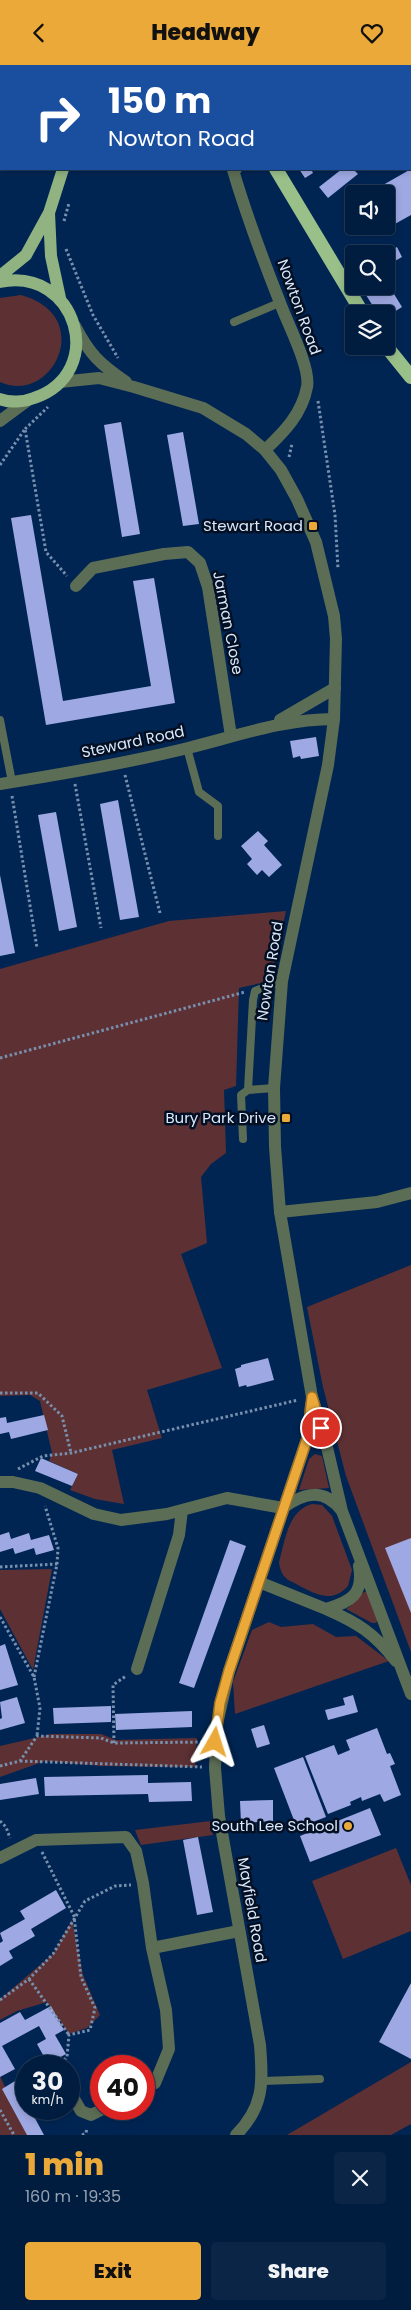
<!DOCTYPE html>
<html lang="en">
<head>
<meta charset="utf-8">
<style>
	:root { --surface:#001c3e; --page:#0a2545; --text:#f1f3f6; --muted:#95a1b0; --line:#223a58; --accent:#eba93a }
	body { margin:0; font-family:Poppins,sans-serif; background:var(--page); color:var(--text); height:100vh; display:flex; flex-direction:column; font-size:19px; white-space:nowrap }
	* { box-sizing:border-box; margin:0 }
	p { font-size:16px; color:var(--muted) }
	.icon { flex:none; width:28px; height:28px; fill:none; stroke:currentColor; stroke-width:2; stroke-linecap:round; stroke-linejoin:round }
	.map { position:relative; height:2070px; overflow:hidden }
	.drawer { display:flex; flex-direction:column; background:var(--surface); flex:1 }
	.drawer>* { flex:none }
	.banner { position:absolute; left:0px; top:0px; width:411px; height:105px; box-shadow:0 2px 8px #0003,0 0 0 1px var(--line); background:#1a4fa0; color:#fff; overflow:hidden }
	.tools { position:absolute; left:345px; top:120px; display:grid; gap:10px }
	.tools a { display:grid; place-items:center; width:50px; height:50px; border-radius:5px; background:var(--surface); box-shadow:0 2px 8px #0003,0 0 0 1px var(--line); font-size:25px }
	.speed { position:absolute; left:15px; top:1990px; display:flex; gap:10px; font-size:25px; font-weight:700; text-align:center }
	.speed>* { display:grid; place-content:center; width:65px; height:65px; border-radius:50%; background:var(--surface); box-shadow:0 2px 8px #0003,0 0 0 1px var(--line); line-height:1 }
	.speed small { font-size:12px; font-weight:400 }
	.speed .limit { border:8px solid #d22; background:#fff; color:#111 }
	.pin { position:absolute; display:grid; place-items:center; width:42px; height:42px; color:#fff; margin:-21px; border:2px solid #fff; border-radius:50%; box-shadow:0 1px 5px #0007 }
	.me { position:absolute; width:55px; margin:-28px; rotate:6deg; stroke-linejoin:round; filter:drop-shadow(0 0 4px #0008) }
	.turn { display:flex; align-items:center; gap:18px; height:105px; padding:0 25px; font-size:22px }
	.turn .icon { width:65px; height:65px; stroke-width:2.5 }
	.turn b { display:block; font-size:35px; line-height:42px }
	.round { display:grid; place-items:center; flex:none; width:52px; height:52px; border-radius:5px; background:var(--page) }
	.summary { display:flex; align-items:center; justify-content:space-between; height:85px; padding:0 25px }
	h1 { font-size:30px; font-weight:800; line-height:38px; color:var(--accent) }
	.button { display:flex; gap:10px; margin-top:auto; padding:10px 25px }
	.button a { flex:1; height:58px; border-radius:5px; background:var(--accent); color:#111; font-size:20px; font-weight:800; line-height:58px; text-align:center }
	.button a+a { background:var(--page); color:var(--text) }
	header { display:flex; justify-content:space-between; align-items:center; height:65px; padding:0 25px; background:var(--accent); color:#111; font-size:22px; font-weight:800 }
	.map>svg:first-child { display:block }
	.green { fill:#5d3134 }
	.building { fill:#9ea9e3 }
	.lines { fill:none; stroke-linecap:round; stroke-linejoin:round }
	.path { stroke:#7890ae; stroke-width:3; stroke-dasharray:2.5 2.5; stroke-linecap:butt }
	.service { stroke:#5c6d55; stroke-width:8 }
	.minor { stroke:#5c6d55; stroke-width:12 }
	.tertiary { stroke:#5c6d55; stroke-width:12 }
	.primary { stroke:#90b381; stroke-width:12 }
	.trunk { stroke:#9ac08a; stroke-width:14 }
	.route-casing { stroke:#996e26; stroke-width:12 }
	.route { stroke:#eba93a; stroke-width:9 }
	.poi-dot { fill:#eba93a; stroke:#030f23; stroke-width:2 }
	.labels { text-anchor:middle; stroke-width:5; stroke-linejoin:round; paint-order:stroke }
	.street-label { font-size:15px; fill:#dbe8f9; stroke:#030f23 }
	.poi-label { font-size:15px; fill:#dbe8f9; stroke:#030f23; text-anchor:end }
</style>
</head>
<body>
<header><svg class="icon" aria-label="back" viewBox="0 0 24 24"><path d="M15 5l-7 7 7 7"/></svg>Headway<svg class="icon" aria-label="heart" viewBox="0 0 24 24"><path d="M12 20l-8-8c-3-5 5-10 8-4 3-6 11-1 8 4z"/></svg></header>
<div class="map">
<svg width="411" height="2070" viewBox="0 0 411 2070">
	<rect width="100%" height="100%" fill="#002553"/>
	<!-- green -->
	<path class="green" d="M21 230C97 251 52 341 0 317V233Z
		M286 846 270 916 239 923 236 1021 224 1025 226 1088 211 1099 201 1112 207 1178 181 1189 222 1303 147 1325 162 1373 112 1385 124 1439 95 1434 70 1425 78 1409 49 1396 52 1388 40 1336 30 1330 0 1331V904L169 856Z
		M411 1200V1587L346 1411 323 1322 307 1242Z
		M315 1389 322 1391 329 1423 299 1425 309 1394Z
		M312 1439 322 1440 332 1451 352 1505 348 1521C329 1542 310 1525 288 1515 282 1510 280 1505 279 1497 285 1476 288 1445 312 1439Z
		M52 1504 33 1605 0 1544V1505Z
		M367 1526 379 1553 376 1558H372L346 1544C354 1540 359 1528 367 1526Z
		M269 1557 281 1562 313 1559 336 1572 356 1571 389 1596 235 1649 233 1617 252 1565Z
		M52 1669H101L116 1675 197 1673 195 1702 102 1701 45 1696 0 1712V1681Z
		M211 1756 213 1770 141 1780 135 1765Z
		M396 1783 411 1820V1866L343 1894 312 1816Z
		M72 1855 83 1910 100 1950 87 1963 69 1969 47 1937 17 1946 0 1955V1934L53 1889Z
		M411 1997V2059L391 2070H287Z
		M0 2011 6 2024 37 2070H0Z"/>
	<!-- building -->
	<path class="building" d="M299 104H311L313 108 305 113Z
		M342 104H353L358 109 328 133 319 122Z
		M411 104V150L393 160 386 148V134L390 132 383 120Z
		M397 182 402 192 386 201V189Z
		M386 216 402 242 386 252V249H378L366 230 379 221H386Z
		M121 357 140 469 122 472 104 360Z
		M183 367 199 459 183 461 167 370Z
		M31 450 63 636 151 621 133 516 154 513 175 638 46 660 11 453Z
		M316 672 319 691 301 694 300 691 293 693 290 676Z
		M118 735 139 852 120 855 100 739Z
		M56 747 77 862 59 866 38 750Z
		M258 766 268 776 264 780 282 800 269 812 262 805 257 810 247 799 252 794 241 781Z
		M0 810 15 888 0 891Z
		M268 1293 274 1315 247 1322 246 1320 239 1322 235 1304 241 1302V1300Z
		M44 1350 48 1365 11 1374 9 1367 0 1369V1353L6 1352 7 1358Z
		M41 1393 78 1409 72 1421 35 1406Z
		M9 1467 11 1474 29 1468 31 1475 49 1470 54 1485 36 1490 34 1483 15 1489 13 1483 0 1487V1470Z
		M411 1473V1548L385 1483Z
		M230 1475 246 1481 194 1623 179 1618Z
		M5 1579 18 1620 0 1625V1581Z
		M353 1630 358 1647 328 1655 325 1645 345 1640 343 1633Z
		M17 1632 25 1658 0 1665V1654L2 1653 0 1637Z
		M111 1641V1657L54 1659 53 1643Z
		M192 1646V1662L116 1665 115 1649Z
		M264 1660 270 1679 257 1683 251 1664Z
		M377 1663 387 1689 390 1688 395 1699 390 1701 401 1730 384 1737 380 1729 362 1736 361 1732 350 1737 351 1740 328 1749 305 1691 334 1680 338 1690 350 1685 346 1675Z
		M303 1692 326 1752 297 1763 274 1703Z
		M148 1710V1718L191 1717 192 1736 149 1737 148 1729 45 1731 44 1712Z
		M36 1713 39 1729 0 1735V1719Z
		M273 1735V1756L241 1758 240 1736Z
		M370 1743 381 1770 310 1797 300 1771Z
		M198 1772 213 1847 197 1850 183 1775Z
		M56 1825 66 1843 31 1864 35 1871 9 1886 13 1893 0 1901V1878L3 1876 0 1868 25 1854 20 1846Z
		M411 1918V1994L379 1977Z
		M51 1941 64 1965 55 1970 66 1989 48 1999 37 1979 46 1974 39 1961 2 1981 15 2004 0 2012V1958L20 1947 25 1955Z
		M15 2016 26 2036V2044H30L44 2070H27L2 2024Z"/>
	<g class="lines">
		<!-- path -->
		<path class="path" d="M64 156 69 138
			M66 184 93 250 118 293
			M318 336 335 450 338 504
			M25 364 48 342
			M289 392 292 379
			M0 400 25 364 46 487 67 511
			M125 710 160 848
			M75 719 101 863
			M12 731 37 883
			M0 993 245 927
			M0 1328H38L62 1351 71 1388
			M18 1404 43 1391 71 1388 298 1335
			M0 1502 57 1499
			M0 1552 34 1612 40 1643 37 1671
			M34 1612 57 1499 58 1483 45 1441
			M114 1678 113 1620 126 1611
			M20 1696 202 1702
			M0 1701 20 1696 37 1671 101 1673 114 1678 204 1677
			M0 1756 6 1762 10 1773
			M42 1787 74 1851 81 1912 95 1943 90 1965 69 1970 67 1992 59 2001
			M29 1914 69 1970
			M0 1935 29 1914 53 1889 85 1836 115 1821 131 1820
			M0 2045 14 2070
			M82 2070 86 2068 87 2063"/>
		<!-- service -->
		<path class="service" d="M289 0 290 1
			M234 257 279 238
			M0 655 12 717
			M187 683 199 727 218 741V771
			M248 1025 253 935 255 926 282 916
			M243 1074 241 1030 248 1025 274 1023
			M263 2016 320 2014"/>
		<!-- minor -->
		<path class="minor" d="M236 104 233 105C246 149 262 192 279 235 286 256 311 302 307 322 302 349 284 367 265 385
			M76 521 93 503 164 489 188 487 200 498 208 522 231 671
			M280 655 335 623
			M0 719C63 709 127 698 188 683 237 671 284 654 334 654
			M280 1147 377 1137 411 1128
			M0 1417H13L40 1423 94 1449 121 1455 167 1449 227 1433 283 1443
			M137 1604 179 1470 182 1445
			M0 1793 36 1775 126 1772 136 1786 143 1818 152 1883 166 1945 169 1984 155 2018 144 2023
			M152 1883 239 1866
			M69 2025 81 2046 91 2050 103 2044"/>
		<!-- tertiary -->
		<path class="tertiary" d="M75 261C90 290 100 299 126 317
			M60 317 99 313 134 322 203 343 246 369 265 385 281 405 297 434 316 477 334 551 336 574 334 654 328 700 282 916 274 1023 275 1082 280 1147 312 1332 326 1378 342 1446 411 1629
			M0 356 27 336
			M283 1443C305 1427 324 1423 342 1446
			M259 1517 326 1544C351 1537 364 1529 359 1501
			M326 1544C358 1558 374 1568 396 1596
			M236 2070C264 2042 263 2018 260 1980L219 1751 215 1703 217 1659 229 1606 308 1371 311 1339"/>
		<!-- primary -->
		<path class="primary" d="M91 1V0
			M137 1 140 0
			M49 148 51 191 60 233
			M0 211 26 190 49 148 63 104
			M0 217C77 201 108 308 34 333 24 337 10 338 0 334"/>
		<!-- trunk -->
		<path class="trunk" d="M172 0 175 1
			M220 0V1
			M276 104 363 249
			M386 281 411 312"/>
	</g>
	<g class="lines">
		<defs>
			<path id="route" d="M215 1677 220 1638 229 1606 308 1371 312 1332 321 1363"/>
		</defs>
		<!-- route casing -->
		<use href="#route" class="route-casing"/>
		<!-- route -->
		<use href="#route" class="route"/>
	</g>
	<!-- markers -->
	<g class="poi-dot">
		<rect x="308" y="456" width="10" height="10" rx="2.5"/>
		<rect x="281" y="1048" width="10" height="10" rx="2.5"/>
		<circle cx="348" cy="1761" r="5"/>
	</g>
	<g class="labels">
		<!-- street labels -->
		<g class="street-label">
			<text transform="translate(299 242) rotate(70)" y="5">Nowton Road</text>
			<text transform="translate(228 558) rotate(79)" y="5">Jarman Close</text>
			<text transform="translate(133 677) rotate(-12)" y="5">Steward Road</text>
			<text transform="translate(270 906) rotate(-81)" y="5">Nowton Road</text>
			<text transform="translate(252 1845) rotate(80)" y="5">Mayfield Road</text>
		</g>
		<!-- poi labels -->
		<g class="poi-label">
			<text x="303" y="466">Stewart Road</text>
			<text x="276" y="1058">Bury Park Drive</text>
			<text x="338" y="1766">South Lee School</text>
		</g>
	</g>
</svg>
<div class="tools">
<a><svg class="icon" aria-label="sound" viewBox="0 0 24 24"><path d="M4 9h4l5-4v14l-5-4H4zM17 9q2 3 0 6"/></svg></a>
<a><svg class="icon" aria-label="search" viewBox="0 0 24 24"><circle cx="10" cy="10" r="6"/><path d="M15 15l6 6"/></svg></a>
<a><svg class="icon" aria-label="layers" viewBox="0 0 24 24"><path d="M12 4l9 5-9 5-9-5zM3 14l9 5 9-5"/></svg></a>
</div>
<div class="speed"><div>30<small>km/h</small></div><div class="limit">40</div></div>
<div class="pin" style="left:321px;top:1363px;background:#d93025"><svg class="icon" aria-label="arrive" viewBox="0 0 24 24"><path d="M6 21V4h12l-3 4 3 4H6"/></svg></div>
<svg class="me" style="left:215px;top:1677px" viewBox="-20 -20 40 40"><path d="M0-17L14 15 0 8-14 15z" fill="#eba93a" stroke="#fff" stroke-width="4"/></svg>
<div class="banner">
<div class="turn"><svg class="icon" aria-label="right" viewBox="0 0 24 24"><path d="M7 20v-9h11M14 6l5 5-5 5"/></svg><div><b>150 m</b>Nowton Road</div></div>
</div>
</div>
<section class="drawer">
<div class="summary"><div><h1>1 min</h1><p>160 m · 19:35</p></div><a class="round"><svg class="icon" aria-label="close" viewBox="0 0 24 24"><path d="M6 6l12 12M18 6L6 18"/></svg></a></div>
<div class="button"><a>Exit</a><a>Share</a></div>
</section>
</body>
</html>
